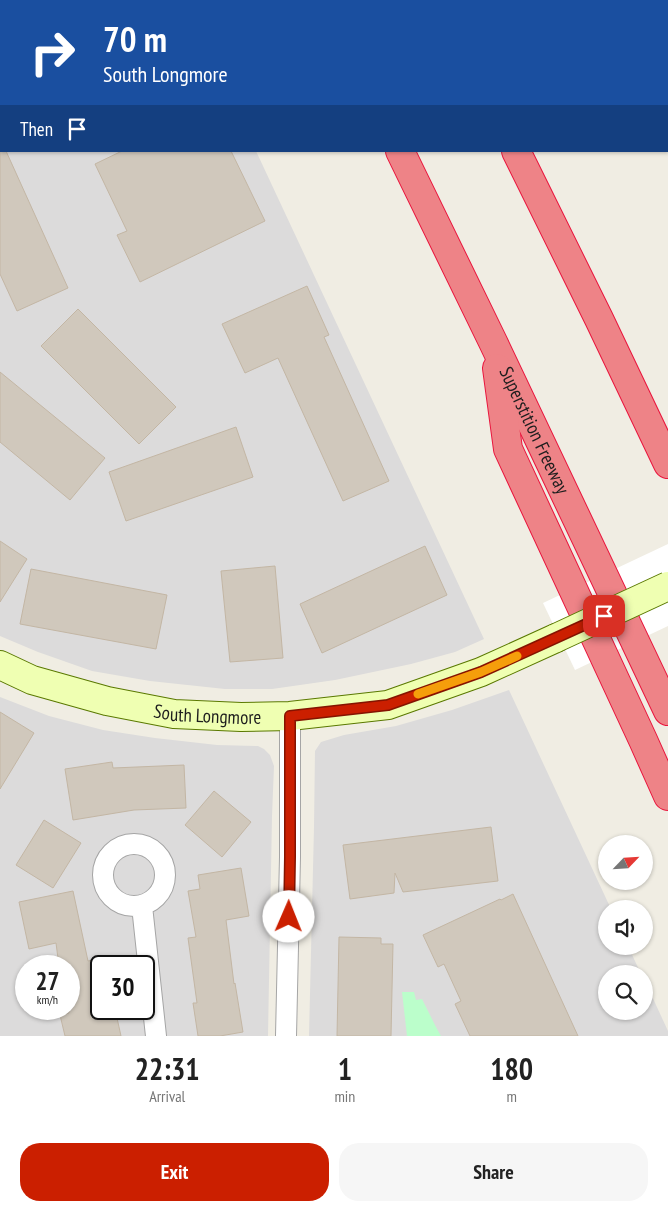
<!DOCTYPE html>
<html lang="en">
<head>
<meta charset="utf-8">
<style>
	:root { --surface:#fff; --page:#f6f6f6; --text:#222; --muted:#767676; --accent:#cb1f00 }
	body { margin:0; font-family:"PT Sans Narrow",sans-serif; background:var(--page); color:var(--text); height:100vh; display:flex; flex-direction:column; font-size:19px; white-space:nowrap }
	* { box-sizing:border-box; margin:0 }
	p { font-size:16px; color:var(--muted) }
	.icon { flex:none; width:28px; height:28px; fill:none; stroke:currentColor; stroke-width:2; stroke-linecap:round; stroke-linejoin:round }
	.map { position:relative; height:1036px; overflow:hidden }
	.side { display:flex; flex-direction:column; background:var(--surface); flex:1 }
	.side>* { flex:none }
	.banner { position:absolute; left:0px; top:0px; width:669px; height:152px; box-shadow:0 1px 4px #0004; background:#1a4fa0; color:#fff; overflow:hidden }
	.needle { width:32px; rotate:65deg }
	.fabs { position:absolute; left:598px; top:835px; display:grid; gap:10px }
	.fabs a { display:grid; place-items:center; width:55px; height:55px; border-radius:50%; background:var(--surface); box-shadow:0 1px 4px #0004; font-size:25px }
	.speed { position:absolute; left:15px; top:955px; display:flex; gap:10px; font-size:25px; font-weight:700; text-align:center }
	.speed>* { display:grid; place-content:center; width:65px; height:65px; border-radius:50%; background:var(--surface); box-shadow:0 1px 4px #0004; line-height:1 }
	.speed small { font-size:12px; font-weight:400 }
	.speed .limit { border:2px solid #111; border-radius:8px; background:#fff; color:#111 }
	.pin { position:absolute; display:grid; place-items:center; width:42px; height:42px; color:#fff; margin:-21px; border-radius:10px; box-shadow:0 2px 8px #0006 }
	.me { position:absolute; width:55px; margin:-28px; rotate:1deg; stroke-linejoin:round; filter:drop-shadow(0 0 4px #0008) }
	.turn { display:flex; align-items:center; gap:18px; height:105px; padding:0 20px; font-size:22px }
	.turn .icon { width:65px; height:65px; stroke-width:2.5 }
	.turn b { display:block; font-size:35px; line-height:42px }
	.then { display:flex; align-items:center; height:48px; padding:0 20px; background:#0003; gap:10px; font-size:19px }
	.eta { display:flex; justify-content:space-evenly; align-items:center; height:85px; text-align:center }
	.eta b { font-size:30px; font-weight:700; line-height:35px }
	.primary-button { display:flex; gap:10px; margin-top:auto; padding:10px 20px }
	.primary-button a { flex:1; height:58px; border-radius:20px; background:var(--accent); color:#fff; font-size:20px; font-weight:700; line-height:58px; text-align:center }
	.primary-button a+a { background:var(--page); color:var(--text) }
	.map>svg:first-child { display:block }
	.residential { fill:#dcdbdb; fill-rule:evenodd }
	.park { fill:#bbfecb }
	.pier { fill:#fff }
	.lines { fill:none; stroke-linecap:round; stroke-linejoin:round }
	.stream { stroke:#9fc8e1; stroke-width:6 }
	.building { fill:#d0c8bc; stroke:#c3b6a4 }
	.street-casing { stroke:#a5a5a5; stroke-width:22 }
	.secondary-casing { stroke:#5a7900; stroke-width:30 }
	.highway-casing { stroke:#e9153d; stroke-width:30 }
	.street { stroke:#fff; stroke-width:20 }
	.secondary { stroke:#efffb2; stroke-width:28 }
	.highway { stroke:#ee8387; stroke-width:28 }
	.secondary-bridge-casing { stroke:#5a7900; stroke-width:30; stroke-linecap:butt }
	.secondary-bridge { stroke:#efffb2; stroke-width:28 }
	.route-casing { stroke:#841400; stroke-width:12 }
	.route { stroke:#cb1f00; stroke-width:9 }
	.slow { stroke:#f59e0b; stroke-width:9 }
	.labels { text-anchor:middle; stroke-width:4; stroke-linejoin:round; paint-order:stroke }
	.street-label { font-size:19px; fill:#1e1e1e; stroke:#fff }
</style>
</head>
<body>
<div class="map">
<svg width="668" height="1036" viewBox="0 0 668 1036">
	<rect width="100%" height="100%" fill="#f0ede3"/>
	<!-- residential -->
	<path class="residential" d="M0 0H186V1H1V151H256L484 639 455 652 411 664 335 680 272 689H225L150 681 92 671 38 652 0 636Z
		M509 690 611 909H606V946H628L641 974H606V1011H644V979L668 1031V1036H309L314 827 315 751 321 742 344 735 396 726 452 710Z
		M0 697 49 716 103 730 155 738 217 745 258 746 264 749 270 755 274 766 272 816 268 1036H0ZM26 966H69V1009H26ZM101 966H144V1009H101Z"/>
	<!-- park -->
	<path class="park" d="M402 992H414L416 1000 422 999 436 1027 441 1036H407Z"/>
	<!-- pier -->
	<path class="pier" d="M668 544V626L575 670 543 603Z"/>
	<g class="lines">
		<!-- stream -->
		<path class="stream" d="M595 0V1
			M668 138V139"/>
	</g>
	<!-- building -->
	<path class="building" d="M0 138 1 141V151H6L68 288 17 311 0 274Z
		M122 151H231L265 221 140 282 117 235 127 231 95 164Z
		M307 286 329 335 324 337 389 481 343 501 278 358 245 373 222 324Z
		M78 309 176 407 139 444 41 346Z
		M0 372 105 458 70 500 0 442Z
		M236 427 253 477 126 521 109 472Z
		M0 541 27 559 0 602Z
		M425 546 447 595 322 653 300 604Z
		M275 566 283 658 230 662 221 571Z
		M31 569 167 595 156 649 20 624Z
		M0 712 34 733 0 789Z
		M112 762 113 768 184 765 186 808 134 810 73 820 65 769Z
		M214 791 251 822 222 857 185 825Z
		M44 820 81 843 53 888 16 865Z
		M491 827 498 881 403 892 395 873 394 893 350 899 343 845Z
		M241 868 249 916 226 920 234 984 235 983 243 1032 220 1036H198L193 1003H197L188 938 196 937 188 891 200 889 198 875Z
		M73 891 88 961 101 959V1009H115L121 1036H65L60 1015 69 1013V966H59L56 943 29 949 19 902Z
		M513 894 578 1036H470L455 1004 461 1001 444 964 438 967 423 935 500 899 501 900Z
		M339 937 381 938V944H393L391 1036H337Z"/>
	<g class="lines">
		<defs>
			<path id="street" d="M103 875a31 31 0 1 1 62 0a31 31 0 1 1-62 0Z
				M142 906 156 1036
				M286 1036 290 857V716"/>
			<g id="secondary">
				<path id="s1" d="M0 665 32 680 107 701 174 714 241 717 290 716 388 705 481 672 556 638"/>
			</g>
			<g id="highway">
				<path d="M326 0 327 1"/>
				<path d="M442 0V1"/>
				<path id="s2" d="M400 151 493 342 668 711"/>
				<path d="M516 151 599 319 668 464"/>
				<path d="M497 368 508 449 643 740 668 796"/>
			</g>
		</defs>
		<!-- street casing -->
		<use href="#street" class="street-casing"/>
		<!-- secondary casing -->
		<use href="#secondary" class="secondary-casing"/>
		<!-- highway casing -->
		<use href="#highway" class="highway-casing"/>
		<!-- street -->
		<use href="#street" class="street"/>
		<!-- secondary -->
		<use href="#secondary" class="secondary"/>
		<!-- highway -->
		<use href="#highway" class="highway"/>
		<defs>
			<path id="secondary-bridge" d="M556 638 668 586"/>
		</defs>
		<!-- secondary-bridge casing -->
		<use href="#secondary-bridge" class="secondary-bridge-casing"/>
		<!-- secondary-bridge -->
		<use href="#secondary-bridge" class="secondary-bridge"/>
	</g>
	<g class="lines">
		<defs>
			<path id="route" d="M289 917 290 857V716L388 705 481 672 604 616"/>
		</defs>
		<!-- route casing -->
		<use href="#route" class="route-casing"/>
		<!-- route -->
		<use href="#route" class="route"/>
		<!-- slow -->
		<path class="slow" d="M418 694 481 672 517 656"/>
	</g>
	<g class="labels">
		<!-- street labels -->
		<g class="street-label">
			<text dy="7" stroke="none"><textPath href="#s2" startOffset="310">Superstition Freeway</textPath></text>
			<text dy="7" stroke="none"><textPath href="#s1" startOffset="215">South Longmore</textPath></text>
		</g>
	</g>
</svg>
<div class="fabs">
<a><svg class="needle" viewBox="-14 -14 28 28"><path d="M0-13l5 13h-10z" fill="#e53935"/><path d="M0 13l5-13h-10z" fill="#767676"/></svg></a>
<a><svg class="icon" aria-label="sound" viewBox="0 0 24 24"><path d="M4 9h4l5-4v14l-5-4H4zM17 9q2 3 0 6"/></svg></a>
<a><svg class="icon" aria-label="search" viewBox="0 0 24 24"><circle cx="10" cy="10" r="6"/><path d="M15 15l6 6"/></svg></a>
</div>
<div class="speed"><div>27<small>km/h</small></div><div class="limit">30</div></div>
<div class="pin" style="left:604px;top:616px;background:#d93025"><svg class="icon" aria-label="arrive" viewBox="0 0 24 24"><path d="M6 21V4h12l-3 4 3 4H6"/></svg></div>
<svg class="me" style="left:289px;top:917px" viewBox="-20 -20 40 40"><circle r="19" fill="#fff"/><path d="M0-13L10 11 0 6-10 11z" fill="#cb1f00"/></svg>
<div class="banner">
<div class="turn"><svg class="icon" aria-label="right" viewBox="0 0 24 24"><path d="M7 20v-9h11M14 6l5 5-5 5"/></svg><div><b>70 m</b>South Longmore</div></div>
<div class="then">Then<svg class="icon" aria-label="arrive" viewBox="0 0 24 24"><path d="M6 21V4h12l-3 4 3 4H6"/></svg></div>
</div>
</div>
<section class="side">
<div class="eta">
<div><b>22:31</b><p>Arrival</p></div>
<div><b>1</b><p>min</p></div>
<div><b>180</b><p>m</p></div>
</div>
<div class="primary-button"><a>Exit</a><a>Share</a></div>
</section>
</body>
</html>
